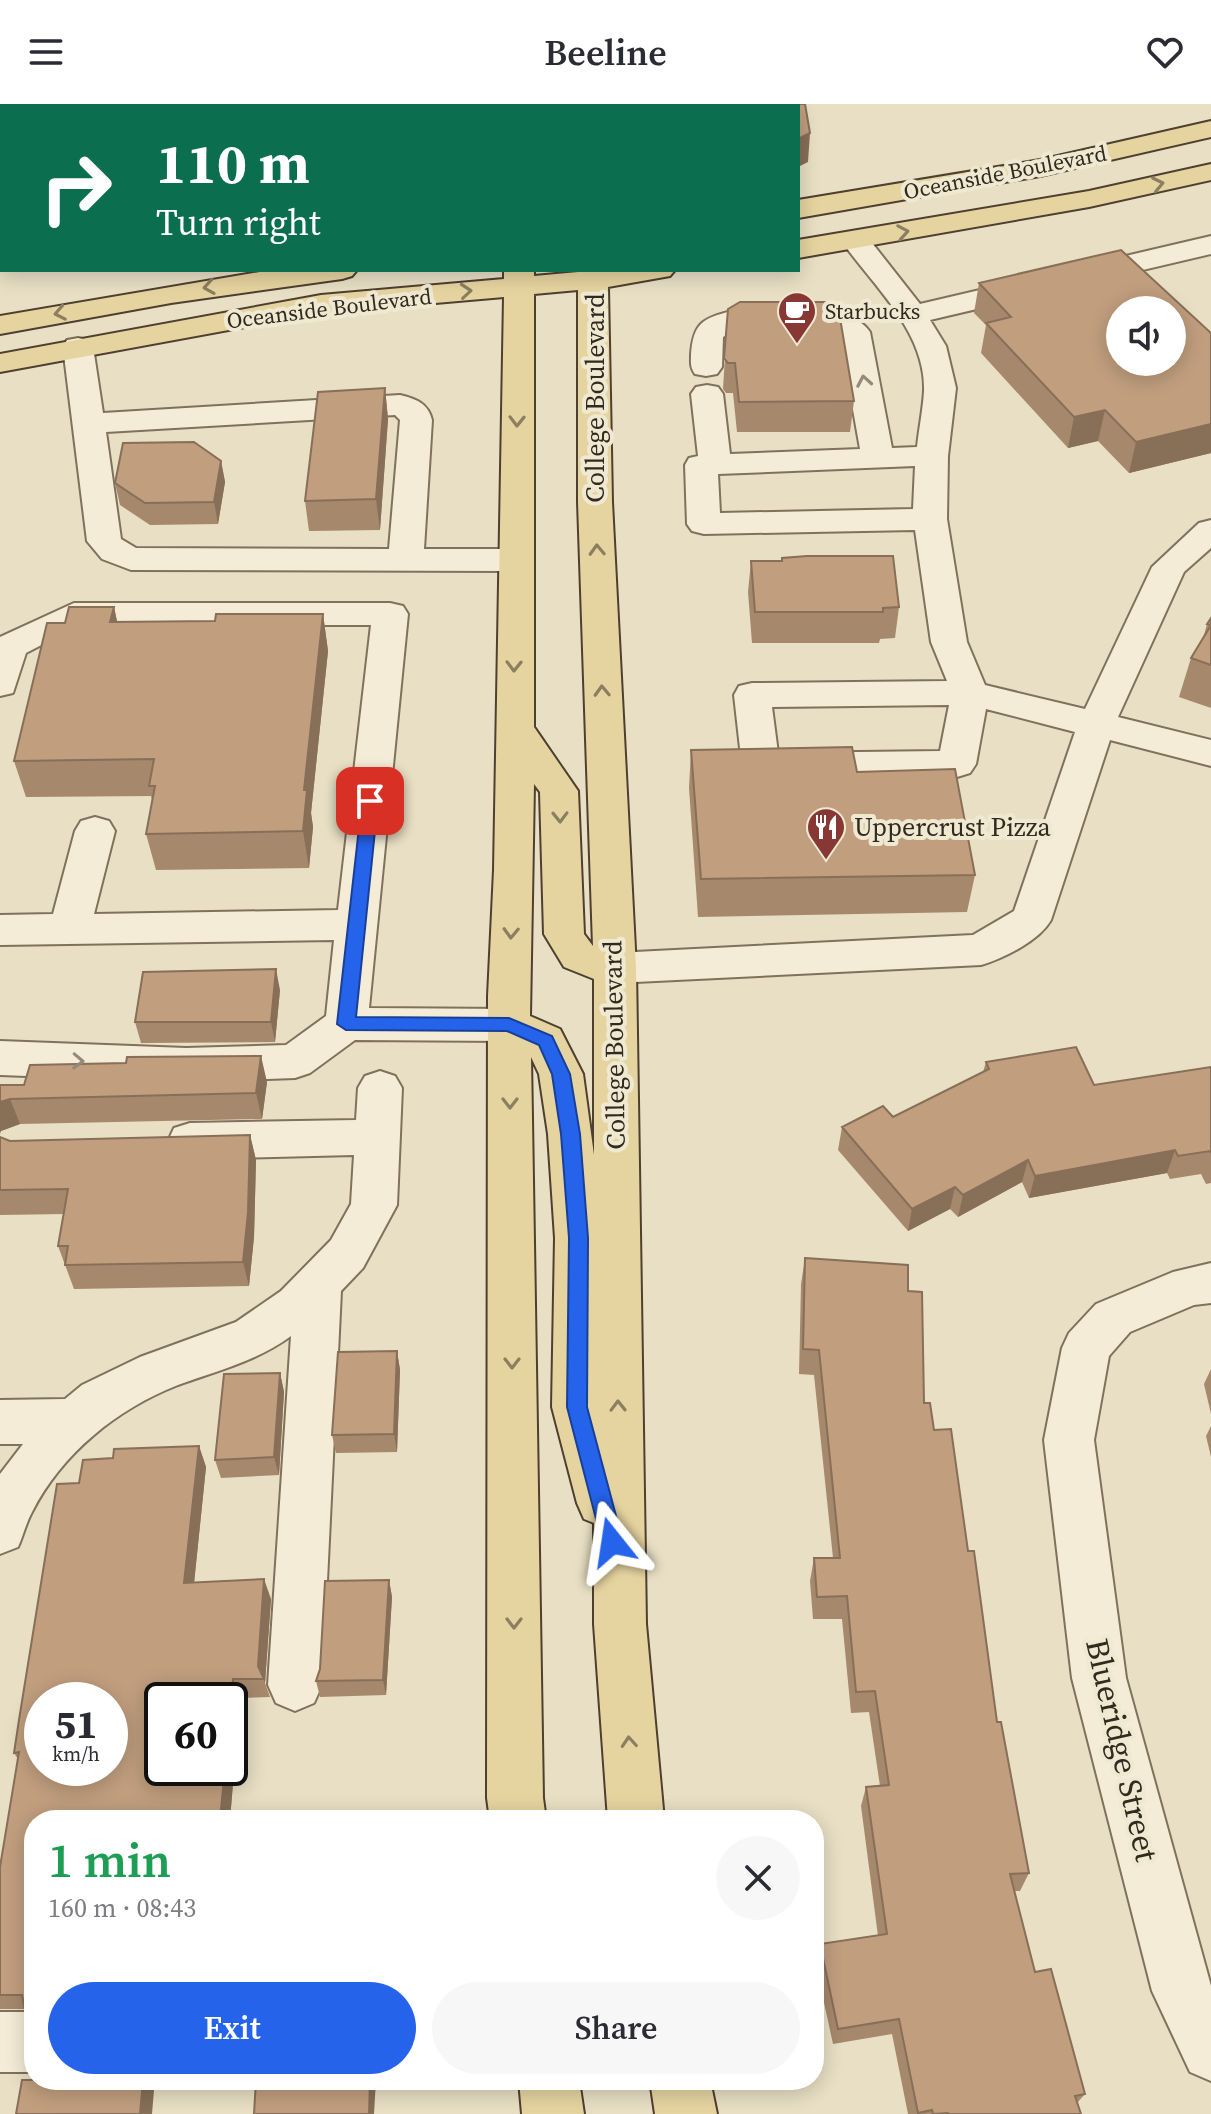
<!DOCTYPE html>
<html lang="en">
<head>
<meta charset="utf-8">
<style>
	:root { --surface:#fff; --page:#f7f7f7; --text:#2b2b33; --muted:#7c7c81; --accent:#2563eb }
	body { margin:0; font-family:"Source Serif 4",serif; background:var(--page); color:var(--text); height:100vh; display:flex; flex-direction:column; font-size:30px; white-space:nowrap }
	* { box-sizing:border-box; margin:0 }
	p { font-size:26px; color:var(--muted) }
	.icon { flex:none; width:44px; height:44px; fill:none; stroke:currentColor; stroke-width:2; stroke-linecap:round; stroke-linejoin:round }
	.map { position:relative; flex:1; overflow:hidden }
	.drawer { position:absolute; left:24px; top:1706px; width:800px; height:280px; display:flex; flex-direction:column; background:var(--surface); border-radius:32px; box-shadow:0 4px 20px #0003 }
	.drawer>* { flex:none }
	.banner { position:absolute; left:0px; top:0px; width:800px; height:168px; box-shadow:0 4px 20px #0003; background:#0b6e4f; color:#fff; overflow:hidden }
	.buttons { position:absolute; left:1106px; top:192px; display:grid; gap:16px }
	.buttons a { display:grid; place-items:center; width:80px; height:80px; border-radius:50%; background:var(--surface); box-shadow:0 4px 20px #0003; font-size:40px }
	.speed { position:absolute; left:24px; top:1578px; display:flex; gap:16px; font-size:40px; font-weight:700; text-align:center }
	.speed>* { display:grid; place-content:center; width:104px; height:104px; border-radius:50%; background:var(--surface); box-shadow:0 4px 20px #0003; line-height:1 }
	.speed small { font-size:20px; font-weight:400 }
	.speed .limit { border:4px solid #111; border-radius:12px; background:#fff; color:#111 }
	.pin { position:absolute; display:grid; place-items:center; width:68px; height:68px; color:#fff; margin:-34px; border-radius:16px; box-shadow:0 4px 12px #0006 }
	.me { position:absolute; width:88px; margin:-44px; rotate:345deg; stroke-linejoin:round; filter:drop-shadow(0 0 6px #0008) }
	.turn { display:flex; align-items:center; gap:28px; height:168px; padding:0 24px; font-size:36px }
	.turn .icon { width:104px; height:104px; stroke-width:2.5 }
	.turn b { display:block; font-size:56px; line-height:68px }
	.round { display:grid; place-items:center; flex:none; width:84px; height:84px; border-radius:42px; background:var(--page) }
	.headline { display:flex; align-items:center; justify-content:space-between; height:136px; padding:0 24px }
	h1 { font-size:48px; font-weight:600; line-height:60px; color:#1e9e55 }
	.primary-button { display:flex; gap:16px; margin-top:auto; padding:16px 24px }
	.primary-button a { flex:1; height:92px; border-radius:48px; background:var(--accent); color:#fff; font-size:32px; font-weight:600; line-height:92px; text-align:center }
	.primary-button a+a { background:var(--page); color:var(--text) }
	header { display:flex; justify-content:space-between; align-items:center; height:104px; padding:0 24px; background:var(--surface); font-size:36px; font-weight:600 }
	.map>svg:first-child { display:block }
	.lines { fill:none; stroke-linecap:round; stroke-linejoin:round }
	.minor-casing { stroke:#80715d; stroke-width:4 }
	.major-casing { stroke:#4e4030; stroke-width:4 }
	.minor { fill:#f4ecd6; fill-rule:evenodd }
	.major { fill:#e6d4a0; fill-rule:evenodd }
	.wall { fill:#a6886c }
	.shaded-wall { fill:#876f58 }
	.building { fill:#c19e7e; stroke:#876f58; stroke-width:2; fill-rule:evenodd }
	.oneway { stroke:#8c7e60 }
	.oneway2 { stroke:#938a7a }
	.route { fill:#2563eb; stroke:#184099; stroke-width:2 }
	.labels { text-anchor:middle; stroke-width:8; stroke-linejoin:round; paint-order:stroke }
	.far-street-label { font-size:22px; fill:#32291f; stroke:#f0e9d2 }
	.far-poi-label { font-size:22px; fill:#32291f; stroke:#f0e9d2; text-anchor:start }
	.street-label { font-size:26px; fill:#32291f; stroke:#f0e9d2 }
	.poi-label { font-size:26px; fill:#32291f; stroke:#f0e9d2; text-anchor:start }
	.near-street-label { font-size:32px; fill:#32291f; stroke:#f0e9d2 }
</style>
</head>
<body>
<header><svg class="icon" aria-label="menu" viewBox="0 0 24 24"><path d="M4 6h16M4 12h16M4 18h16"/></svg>Beeline<svg class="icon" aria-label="heart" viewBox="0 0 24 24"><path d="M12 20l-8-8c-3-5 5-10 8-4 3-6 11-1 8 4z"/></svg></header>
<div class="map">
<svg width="1211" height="2010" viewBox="0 0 1211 2010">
	<rect width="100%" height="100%" fill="#e8dfc4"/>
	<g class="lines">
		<defs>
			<path id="minor" d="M855 127 865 130 920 200 1211 132V150L930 216 946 242 956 284 948 352 947 415 967 538 985 581 1085 605 1152 463 1199 419 1211 416V444L1184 468 1118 613 1211 636V662L1110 636 1051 816C1039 837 1004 854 981 861L615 879 600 875 594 864 600 853 615 849 973 831 1014 807 1075 628 986 605 976 660 970 669 957 673 761 675 748 671 742 662 734 591 739 582 752 579 947 577 931 538 915 426 704 430 692 427 687 420 685 361 689 354 698 352 691 290 696 283 707 281 718 283 723 290 730 350 860 345 840 232 829 225H738L723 233 722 263 717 270 706 272 695 270C690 263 691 259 691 251 693 220 702 214 732 207 769 207 848 195 870 228L892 344 917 343C919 324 923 305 924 287 926 227 872 181 841 136L845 130ZM915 362 913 405 720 409 718 370ZM949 601 940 647 778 649 772 603Z
				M78 234 89 236 93 243 103 309 400 291C416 295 428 299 432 316L424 445H515L527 448 532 456 527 464 515 467 131 466 102 455 87 437 63 243 67 236ZM395 311 400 316 389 445 136 444 121 435 106 328Z
				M74 499H390L403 502 408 510 369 904 509 905 524 910 530 921 524 932 509 937 355 936 310 969 295 974 186 978 0 971V937L186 944 286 941 326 912 334 836 0 841V811L53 810 75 727 81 717 95 713 109 717 115 727 94 810 338 806 371 521H80L26 549 13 589 0 592V533Z
				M380 967 395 972 402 984 397 1101 363 1164 341 1187 322 1581 314 1599 295 1607 276 1599 268 1581 291 1232C257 1257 217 1267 178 1281 117 1305 62 1349 32 1408 26 1419 23 1432 18 1443L0 1450V1370L23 1340H0V1296L65 1295 82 1281 140 1253 236 1218 281 1187 331 1136 351 1100 354 1051 190 1055 174 1050 168 1037 174 1024 190 1019 356 1016 358 984 365 972Z
				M1211 1159V1199L1194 1201 1130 1228 1109 1252 1094 1336 1126 1574 1211 1882V1977L1190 1968 1152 1887 1072 1574 1044 1336 1062 1244 1069 1229 1096 1200 1173 1168Z
				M0 1908H34V1968H0Z"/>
			<path id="major" d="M509 0H535V2H509Z
				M573 0H599V2H573Z
				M1211 17V33L1040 72 798 114V96L1040 56Z
				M1211 60V76L1089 103 798 154V136L1089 87Z
				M271 166H357L352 172 342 175 171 199 0 230V212Z
				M504 166H534V172L578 168V166H675L670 172 608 183 612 398 636 864 646 1520 664 1716H608L594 1520V1419L584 1415 577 1399 552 1303 555 1134 548 1030 539 970 531 953 543 1694 546 1716H490L487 1694 488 892 494 766 504 193 321 209 0 268V250L321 191 504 175ZM578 186V398L593 842 584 830 578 687 534 623V190ZM534 680 540 688 544 830 564 863 594 875V1051L583 970 560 925 530 912Z
				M519 1976H579L584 2010H522Z
				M650 1976H710L717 2010H655Z"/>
		</defs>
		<!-- minor casing -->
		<use href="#minor" class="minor-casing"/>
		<!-- major casing -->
		<use href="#major" class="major-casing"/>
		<!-- minor -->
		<use href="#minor" class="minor"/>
		<!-- major -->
		<use href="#major" class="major"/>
	</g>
	<!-- wall -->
	<path class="wall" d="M979 179 1211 229V349L1129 369 1098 337 1068 344 981 249 986 221 974 209Z
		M728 205 854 297 850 328H737L733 289H726L723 285Z
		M385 284 388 315 380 426 309 427 305 397Z
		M221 357 225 378 218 420 150 421 120 401 115 379Z
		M751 457 899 503 895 534 880 535 879 539H752L748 488Z
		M114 503 117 518 215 517 323 510 328 547 311 709 313 723 309 764 156 766 146 730 152 696 151 692 26 693 14 657 65 519Z
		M1211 514V604L1179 593 1191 554 1203 535 1207 520Z
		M691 646 857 668 975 771 967 808 698 813 689 684Z
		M280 886 275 938 141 939 135 918Z
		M986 958 1094 981 1211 963V1079L1206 1080 1201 1070 1170 1075 1167 1069 1029 1094 1022 1078 958 1113 950 1105 908 1127 838 1046 842 1023 893 1013 983 968Z
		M126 959 267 978 262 1015 20 1020 1 1027 0 981H24Z
		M250 1031 256 1056 254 1133 249 1182 74 1185 58 1142 64 1110 0 1111V1033L10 1037Z
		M805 1154 908 1187 924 1299 934 1326 968 1447 997 1618 1029 1769 1020 1787H1014L1035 1868 1085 1990 1077 1999 1081 2010H908L892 1930 833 1940 815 1857 820 1840 878 1832 861 1702 866 1683 880 1682 869 1608 851 1609 842 1515H813L810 1477 814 1454H833L814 1271 799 1270 801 1180Z
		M397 1247 400 1266 397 1348 336 1349 332 1331Z
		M1211 1265V1310L1204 1280Z
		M280 1269 284 1288 279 1371 221 1374 215 1356Z
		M1211 1322V1353L1206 1332Z
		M199 1342 206 1363 194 1479 271 1495 265 1579 270 1593 240 1594 230 1716H34V1916L25 1905H0V1763L18 1655 14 1649 79 1379 113 1354Z
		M389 1476 392 1493 386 1591 320 1593 316 1577Z"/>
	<!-- shaded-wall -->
	<path class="shaded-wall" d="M56 0H225L216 2H47Z
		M2 13V52H0V14Z
		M810 29 808 58 798 63V35Z
		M385 284 388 315 380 426 376 395Z
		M1105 306 1098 337 1068 344 1074 313Z
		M1211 320V349L1129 369 1136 338Z
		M221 357 225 378 218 420 214 398Z
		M114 503 122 540 110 518Z
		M323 510 328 547 311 709 313 723 309 764 303 727 304 686Z
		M276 865 280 886 275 938 271 918Z
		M261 952 267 978 262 1015 256 989Z
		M10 995 20 1020 1 1027 0 1030V998Z
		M250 1031 256 1056 254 1133 249 1182 243 1158Z
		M1175 1046 1167 1069 1029 1094 1035 1072Z
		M1028 1056 1022 1078 958 1113 963 1091Z
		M955 1083 950 1105 908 1127 912 1105Z
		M397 1247 400 1266 397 1348 394 1330Z
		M280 1269 284 1288 279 1371 274 1353Z
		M199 1342 206 1363 192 1499 184 1479Z
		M264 1475 271 1495 265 1579 258 1562Z
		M389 1476 392 1493 386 1591 383 1576Z
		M233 1575 240 1594 230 1716H220L225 1664H230V1611Z
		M143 1976H145L154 1986 152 2010H140Z
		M370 1976H376L374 2010H369Z"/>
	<!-- building -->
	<path class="building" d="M0 0H56L47 2H2V13L0 14Z
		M660 0H805L810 29 798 35V2H660Z
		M1121 146 1211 229V320L1136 338 1105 306 1074 313 986 219 1011 213 979 179ZM1120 206H1172V258H1120Z
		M740 198H831L838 202 854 297 739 298 735 259H728L724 254 728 205Z
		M385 284 376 395 305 397 318 288Z
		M194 338 221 357 214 398 145 399 115 379 123 339Z
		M807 452H893L899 503 883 504V508H755L751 457H782V454Z
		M69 503H114L110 518 215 517 216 510H323L304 686H307L303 727 146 730 155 682H149L154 655 14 657 47 519H65Z
		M1211 514V561L1191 554 1211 521 1207 520Z
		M852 643 857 668 955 665 975 771 701 775 691 646Z
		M276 865 271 918H135L143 868Z
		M1076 943 1094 981 1211 963V1049L1210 1047 1178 1052 1175 1046 1035 1072 1028 1056 963 1091 955 1083 912 1105 842 1023 883 1002 893 1013 989 965 986 958Z
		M261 952 256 989 10 995 0 998V981H24L30 961 126 959 127 953Z
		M250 1031 248 1108 243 1158 65 1161 68 1142H58L68 1085 0 1086V1033L10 1037Z
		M805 1154 908 1161V1187L922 1188 924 1299H930L934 1326 951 1325 968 1447H974L997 1618H1001L1029 1769 1010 1770 1035 1868 1051 1865 1085 1990 1075 1992 1081 2010H949L948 2009 933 2010 932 2006 918 2009 899 1915 838 1925 820 1840 887 1830 866 1683 889 1681 875 1587 856 1588 847 1492 817 1493 814 1454H840L819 1246 803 1245Z
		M397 1247 394 1330 332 1331 338 1248Z
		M280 1269 274 1353 215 1356 224 1270Z
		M199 1342 184 1479 264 1475 258 1562 264 1575H233L230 1611V1596H162V1664H225L220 1716H34V1906H25L22 1891H0V1763L19 1648 14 1649 19 1616 57 1380 79 1379 83 1356 113 1354 114 1345ZM42 1596H110V1664H42Z
		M389 1476 383 1576 316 1577 320 1565 325 1477Z
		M22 1976H143L140 2010H16Z
		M256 1976H370L369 2010H254Z"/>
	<!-- one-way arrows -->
	<defs><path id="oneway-chevron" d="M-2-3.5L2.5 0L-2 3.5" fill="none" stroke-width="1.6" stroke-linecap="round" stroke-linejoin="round" transform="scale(2)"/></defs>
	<g class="oneway">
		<use href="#oneway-chevron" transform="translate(1158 80) rotate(-12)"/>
		<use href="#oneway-chevron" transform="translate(903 128) rotate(-10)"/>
		<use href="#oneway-chevron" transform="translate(209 183) rotate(171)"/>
		<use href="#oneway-chevron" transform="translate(466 187) rotate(-5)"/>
		<use href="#oneway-chevron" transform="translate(60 209) rotate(169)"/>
		<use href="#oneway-chevron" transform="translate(517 317) rotate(91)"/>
		<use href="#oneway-chevron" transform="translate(597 446) rotate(-92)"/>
		<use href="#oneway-chevron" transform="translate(514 562) rotate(91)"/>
		<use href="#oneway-chevron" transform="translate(602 587) rotate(-92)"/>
		<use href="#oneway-chevron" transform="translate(560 713) rotate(89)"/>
		<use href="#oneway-chevron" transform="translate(511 829) rotate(92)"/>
		<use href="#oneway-chevron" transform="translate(510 999) rotate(90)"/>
		<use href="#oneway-chevron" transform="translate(512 1259) rotate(90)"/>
		<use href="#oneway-chevron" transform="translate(618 1302) rotate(-91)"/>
		<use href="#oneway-chevron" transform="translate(514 1519) rotate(90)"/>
		<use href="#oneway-chevron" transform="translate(629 1638) rotate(-94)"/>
	</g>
	<g class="oneway2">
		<use href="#oneway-chevron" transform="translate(864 277) rotate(-100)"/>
		<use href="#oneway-chevron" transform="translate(78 957) rotate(2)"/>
	</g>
	<!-- route -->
	<path class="route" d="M370 691 378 697 356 913 509 914 552 932 570 970 580 1030 588 1134 587 1303 623 1438 620 1445 612 1448 605 1445 602 1438 567 1303 569 1134 561 1030 552 970 539 941 507 927 346 926 337 920 362 697Z"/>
	<!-- icons -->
	<defs>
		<symbol id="cafe-pin" viewBox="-11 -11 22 30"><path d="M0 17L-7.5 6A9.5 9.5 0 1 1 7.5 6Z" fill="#873834" stroke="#f0e9d2"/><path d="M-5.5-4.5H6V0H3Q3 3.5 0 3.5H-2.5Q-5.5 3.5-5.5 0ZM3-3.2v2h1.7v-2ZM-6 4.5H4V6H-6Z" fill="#fff"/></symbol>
		<symbol id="restaurant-pin" viewBox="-11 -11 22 30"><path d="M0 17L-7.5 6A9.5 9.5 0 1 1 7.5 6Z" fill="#873834" stroke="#f0e9d2"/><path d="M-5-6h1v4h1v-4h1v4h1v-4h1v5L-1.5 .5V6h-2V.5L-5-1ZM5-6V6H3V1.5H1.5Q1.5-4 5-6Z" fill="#fff"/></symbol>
	</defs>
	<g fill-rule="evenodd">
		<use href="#cafe-pin" x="775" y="185" width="44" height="60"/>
		<use href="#restaurant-pin" x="804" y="701" width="44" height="60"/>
	</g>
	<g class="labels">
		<!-- far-street labels -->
		<g class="far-street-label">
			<text transform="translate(1005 68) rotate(-11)" y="8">Oceanside Boulevard</text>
			<text transform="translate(329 204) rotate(-7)" y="8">Oceanside Boulevard</text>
		</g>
		<!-- far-poi labels -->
		<g class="far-poi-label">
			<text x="825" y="215">Starbucks</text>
		</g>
		<!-- street labels -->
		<g class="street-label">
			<text transform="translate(595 294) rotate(-90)" y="9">College Boulevard</text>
			<text transform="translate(614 941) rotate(-91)" y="9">College Boulevard</text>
		</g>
		<!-- poi labels -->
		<g class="poi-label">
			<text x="854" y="732">Uppercrust Pizza</text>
		</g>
		<!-- near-street labels -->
		<g class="near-street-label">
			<text transform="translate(1122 1646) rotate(77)" y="11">Blueridge Street</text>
		</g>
	</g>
</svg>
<div class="buttons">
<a><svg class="icon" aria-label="sound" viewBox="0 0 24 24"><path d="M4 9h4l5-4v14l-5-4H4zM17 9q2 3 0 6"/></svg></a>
</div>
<div class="speed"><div>51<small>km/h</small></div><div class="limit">60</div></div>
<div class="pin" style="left:370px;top:697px;background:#d93025"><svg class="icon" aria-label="arrive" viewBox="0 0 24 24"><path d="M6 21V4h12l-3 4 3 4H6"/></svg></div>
<svg class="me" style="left:612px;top:1438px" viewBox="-20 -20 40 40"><path d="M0-17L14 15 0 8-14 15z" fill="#2563eb" stroke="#fff" stroke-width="4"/></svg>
<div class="banner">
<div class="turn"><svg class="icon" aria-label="right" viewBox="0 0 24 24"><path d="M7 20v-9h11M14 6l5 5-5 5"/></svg><div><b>110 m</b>Turn right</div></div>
</div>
<section class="drawer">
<div class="headline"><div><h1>1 min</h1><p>160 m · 08:43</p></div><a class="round"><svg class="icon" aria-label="close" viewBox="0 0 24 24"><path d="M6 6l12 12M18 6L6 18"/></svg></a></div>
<div class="primary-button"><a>Exit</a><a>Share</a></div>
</section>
</div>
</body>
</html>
